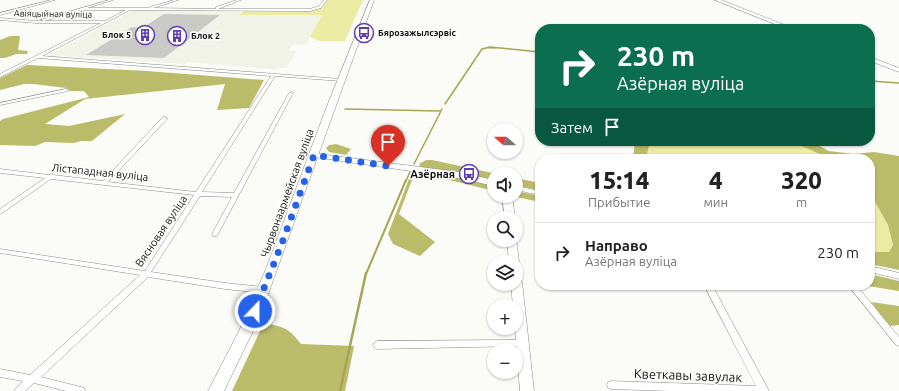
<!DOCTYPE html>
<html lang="ru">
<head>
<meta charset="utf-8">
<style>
	:root { --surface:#fff; --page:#f6f6f6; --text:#222; --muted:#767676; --line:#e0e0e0 }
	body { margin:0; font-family:Ubuntu,sans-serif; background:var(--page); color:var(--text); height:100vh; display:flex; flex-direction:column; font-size:15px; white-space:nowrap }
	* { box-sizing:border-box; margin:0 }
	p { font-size:13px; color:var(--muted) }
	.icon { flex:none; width:22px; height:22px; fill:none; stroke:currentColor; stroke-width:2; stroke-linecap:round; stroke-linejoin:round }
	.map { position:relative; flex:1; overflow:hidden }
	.drawer { position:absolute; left:535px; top:154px; width:340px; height:136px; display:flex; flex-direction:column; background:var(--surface); border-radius:16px; box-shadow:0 1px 3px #0004 }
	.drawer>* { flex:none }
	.top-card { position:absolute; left:535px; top:24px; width:340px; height:122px; border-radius:16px; box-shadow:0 1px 3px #0004; background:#0b6e4f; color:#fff; overflow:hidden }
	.needle { width:26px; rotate:291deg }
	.tools { position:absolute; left:487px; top:123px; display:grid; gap:8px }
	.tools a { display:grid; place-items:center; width:36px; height:36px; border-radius:50%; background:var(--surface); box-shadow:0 1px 3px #0004; font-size:20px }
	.pin { position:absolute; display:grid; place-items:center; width:34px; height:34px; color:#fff; margin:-41px -17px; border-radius:50% 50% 50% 0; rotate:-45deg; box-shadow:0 0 4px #0007 }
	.pin .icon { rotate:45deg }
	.me { position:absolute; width:44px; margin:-22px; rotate:22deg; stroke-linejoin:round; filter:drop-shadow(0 0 3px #0008) }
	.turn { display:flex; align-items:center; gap:14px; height:84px; padding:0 16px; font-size:18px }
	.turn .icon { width:52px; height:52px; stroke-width:2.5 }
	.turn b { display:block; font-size:28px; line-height:34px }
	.then { display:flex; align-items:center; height:38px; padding:0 16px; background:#0003; gap:8px; font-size:15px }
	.eta { display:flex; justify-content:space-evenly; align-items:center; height:68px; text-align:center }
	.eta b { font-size:24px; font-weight:800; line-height:28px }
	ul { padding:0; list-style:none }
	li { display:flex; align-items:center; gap:12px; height:60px; padding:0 16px; border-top:1px solid var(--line) }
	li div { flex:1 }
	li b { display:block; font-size:15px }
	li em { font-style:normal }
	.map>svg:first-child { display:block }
	.built { fill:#f2f3e8 }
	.green { fill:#ebeca4 }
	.forest { fill:#bbbc6a }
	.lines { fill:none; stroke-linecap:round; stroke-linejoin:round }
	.stream-far3 { stroke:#a5a554; stroke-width:1 }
	.stream-far2 { stroke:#a5a554; stroke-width:1.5 }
	.stream-far1 { stroke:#a5a554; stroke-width:2 }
	.stream { stroke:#a5a554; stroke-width:2.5 }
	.building { fill:#c9c9c6 }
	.street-casing { stroke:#8a8a88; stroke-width:1 }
	.secondary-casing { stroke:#8a8a88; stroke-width:1 }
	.primary-casing { stroke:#8a8a88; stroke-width:1 }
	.street { fill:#fff; fill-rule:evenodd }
	.secondary { fill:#fff; fill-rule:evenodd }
	.primary { fill:#fff; fill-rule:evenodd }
	.route { stroke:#2563eb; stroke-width:7; stroke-dasharray:0 12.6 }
	.labels { text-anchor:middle; stroke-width:3; stroke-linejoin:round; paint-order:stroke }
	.far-street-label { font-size:9px; fill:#111110; stroke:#fffffe }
	.far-poi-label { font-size:9px; font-weight:bold; fill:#111110; stroke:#fffffe; text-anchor:start }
	.street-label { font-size:11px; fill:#111110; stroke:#fffffe }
	.poi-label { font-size:11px; font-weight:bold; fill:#111110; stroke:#fffffe; text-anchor:end }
	.near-street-label { font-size:13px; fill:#111110; stroke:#fffffe }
</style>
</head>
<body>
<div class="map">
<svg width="899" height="391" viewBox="0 0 899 391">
	<rect width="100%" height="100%" fill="#fbfbf8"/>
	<!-- built -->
	<path class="built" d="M132 11H244L240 14 322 15 306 44 292 45 289 50 297 51 286 68H279L278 70 188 62 185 64 49 55Z"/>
	<!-- green -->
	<path class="green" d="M327 0H363L345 41H320L310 37 322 15H239L244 11H310L322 8Z
		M650 141H790L831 159H646Z
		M870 193 888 225 893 245 889 252H870Z"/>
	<!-- forest -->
	<path class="forest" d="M10 36H20L18 50 28 51 27 54H16L5 58H0V40Z
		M27 65 147 71 264 80 249 108 217 110 225 84 85 99 45 124 69 126 125 114 92 141H81L74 143 45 142 35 146 0 145V121L3 119 89 97 84 91H70L66 88 34 84H24L0 90V78Z
		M635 141H650L646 159H633Z
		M790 141H810L829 151 853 154 874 152 899 156V270L870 264V252H889L893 245 888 225 870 193V159H831Z
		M336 144 351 149 346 155 329 152 326 148 329 145Z
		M426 160H432L497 174H494V180L479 177V173L464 171 457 172 421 167 419 164Z
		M412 171 415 172 399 214 435 242 420 256 393 244 388 234Z
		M421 173 442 175 491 185 494 187V191Z
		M516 178 540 183V191L516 185Z
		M516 191 540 196V202L512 196H516Z
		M870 274 899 281V291L862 285H870Z
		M871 302 899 306V325L889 326Z
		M268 324C286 327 290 330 301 344L354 346 345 391H232L261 329Z"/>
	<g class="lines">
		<!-- stream-far3 -->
		<path class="stream-far3" d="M488 48H496"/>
		<!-- stream-far2 -->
		<path class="stream-far2" d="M870 81 899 83
			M445 104 482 49 490 47 540 52
			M345 109 440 111
			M414 164 442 109
			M406 181 410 172"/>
		<!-- stream-far1 -->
		<path class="stream-far1" d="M366 274 406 180"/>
		<!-- stream -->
		<path class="stream" d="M340 391 366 273"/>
	</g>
	<!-- building -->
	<path class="building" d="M164 14 220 15 164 58 86 55 132 27 142 28Z"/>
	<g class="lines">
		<defs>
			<path id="street" d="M51 0H55L0 15V13Z
				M109 0H113L87 8H150V7L174 0H178L153 8 216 9V7L237 0H241L218 9H310L319 6 324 0H327L321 8 310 11 130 10 42 56 341 79 343 80 341 81 275 76 202 192 234 193 289 93 293 92V93L217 236H213L212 234 232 197 200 196 151 272 225 283 263 287 266 288 267 290 266 292 263 293 225 289 148 277 41 377 81 387 84 388 86 391H66L34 383 25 391H14L16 388 23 381 0 377V369L30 375 140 275 0 253V249L145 271 194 195 51 179 2 213 0 214V209L45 178 0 173V169L49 175 51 174 53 175 103 181 163 117H165L167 118V119L108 182 196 192 271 76 38 58 0 77V74L101 23H36L0 20V18L36 21H105L126 10H81L44 21 41 20Z
				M66 89 68 90V91L0 105V103Z
				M516 186 540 191V195L516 190Z
				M870 266 899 273V279L870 272Z
				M704 285H712L769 391H670L611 389 608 388 607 385 608 382 611 381 756 386Z
				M848 285H856L899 337V346L896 345Z
				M522 340 525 341 526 343 525 345 522 346 377 349 374 347 373 345 374 343 377 341Z"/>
			<path id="secondary" d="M311 153 459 172 494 180V186L459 178 314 157H311L310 155Z
				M502 196H512L515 218H505Z
				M516 238 519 262 516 265V262H509L507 240H516Z
				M516 278 520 279 522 282 534 391H520L515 328H516V306H513L511 284H516Z"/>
			<path id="primary" d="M370 0H374L266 300 253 331 224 391H208L239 331 266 269 327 106Z
				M715 0H721L795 29H787Z
				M870 57 899 68V72L870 61Z"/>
		</defs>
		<!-- street casing -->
		<use href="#street" class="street-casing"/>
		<!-- secondary casing -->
		<use href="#secondary" class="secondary-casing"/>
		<!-- primary casing -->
		<use href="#primary" class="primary-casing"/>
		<!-- street -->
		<use href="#street" class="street"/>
		<!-- secondary -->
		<use href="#secondary" class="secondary"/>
		<!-- primary -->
		<use href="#primary" class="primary"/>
	</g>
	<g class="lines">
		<!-- route -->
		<path class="route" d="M255 311 282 243 314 155 388 166"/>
	</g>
	<!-- icons -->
	<defs>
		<symbol id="bus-ring" viewBox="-11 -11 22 22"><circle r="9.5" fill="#fffffe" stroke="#5b3db5" stroke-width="1.5"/><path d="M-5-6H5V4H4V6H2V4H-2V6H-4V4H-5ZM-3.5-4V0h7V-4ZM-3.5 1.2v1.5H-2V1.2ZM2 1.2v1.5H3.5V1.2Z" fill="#5b3db5"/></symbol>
		<symbol id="building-ring" viewBox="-11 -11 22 22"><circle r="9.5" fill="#fffffe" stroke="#5b3db5" stroke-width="1.5"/><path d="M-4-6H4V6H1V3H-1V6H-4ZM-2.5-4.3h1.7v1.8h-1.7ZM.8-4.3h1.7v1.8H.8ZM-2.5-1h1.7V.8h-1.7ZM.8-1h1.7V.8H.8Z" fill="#5b3db5"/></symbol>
	</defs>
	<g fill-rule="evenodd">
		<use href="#bus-ring" x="353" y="22" width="22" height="22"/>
		<use href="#building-ring" x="134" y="24" width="22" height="22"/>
		<use href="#building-ring" x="166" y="25" width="22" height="22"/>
		<use href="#bus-ring" x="458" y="163" width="22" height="22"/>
	</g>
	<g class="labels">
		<!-- far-street labels -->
		<g class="far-street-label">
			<text transform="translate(53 14) rotate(1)" y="3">Авіяцыйная вуліца</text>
		</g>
		<!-- far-poi labels -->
		<g class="far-poi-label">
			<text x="378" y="36">Бярозажылсэрвіс</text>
			<text x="131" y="38" text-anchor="end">Блок 5</text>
			<text x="191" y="39">Блок 2</text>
		</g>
		<!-- street labels -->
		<g class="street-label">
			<text transform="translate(100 172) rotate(6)" y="4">Лістападная вуліца</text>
			<text transform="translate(287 193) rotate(-70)" y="4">Чырвонаармейская вуліца</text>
			<text transform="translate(161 231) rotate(-56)" y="4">Вясновая вуліца</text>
		</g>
		<!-- poi labels -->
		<g class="poi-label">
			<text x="455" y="178">Азёрная</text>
		</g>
		<!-- near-street labels -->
		<g class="near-street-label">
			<text transform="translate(688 375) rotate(2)" y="5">Кветкавы завулак</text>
		</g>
	</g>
</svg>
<div class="tools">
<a><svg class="needle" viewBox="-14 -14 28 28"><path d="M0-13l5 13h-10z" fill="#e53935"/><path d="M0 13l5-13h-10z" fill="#767676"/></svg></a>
<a><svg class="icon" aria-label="sound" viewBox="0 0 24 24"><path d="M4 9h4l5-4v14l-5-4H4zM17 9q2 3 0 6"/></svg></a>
<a><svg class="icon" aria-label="search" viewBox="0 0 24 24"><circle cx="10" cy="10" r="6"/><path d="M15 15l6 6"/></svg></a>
<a><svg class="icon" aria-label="layers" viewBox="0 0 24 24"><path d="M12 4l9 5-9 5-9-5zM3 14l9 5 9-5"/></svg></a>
<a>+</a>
<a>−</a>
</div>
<div class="pin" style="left:388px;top:166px;background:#d93025"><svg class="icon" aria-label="arrive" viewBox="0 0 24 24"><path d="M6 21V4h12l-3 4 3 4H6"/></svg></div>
<svg class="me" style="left:255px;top:311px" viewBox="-20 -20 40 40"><circle r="17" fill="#2563eb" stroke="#fff" stroke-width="3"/><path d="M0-11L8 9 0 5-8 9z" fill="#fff"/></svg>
<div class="top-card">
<div class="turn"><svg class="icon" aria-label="right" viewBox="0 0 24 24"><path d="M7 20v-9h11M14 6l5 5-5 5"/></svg><div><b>230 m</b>Азёрная вуліца</div></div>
<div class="then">Затем<svg class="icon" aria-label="arrive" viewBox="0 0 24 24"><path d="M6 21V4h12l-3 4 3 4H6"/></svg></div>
</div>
<section class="drawer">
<div class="eta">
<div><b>15:14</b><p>Прибытие</p></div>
<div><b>4</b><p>мин</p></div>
<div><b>320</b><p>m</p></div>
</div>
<ul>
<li><svg class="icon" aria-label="right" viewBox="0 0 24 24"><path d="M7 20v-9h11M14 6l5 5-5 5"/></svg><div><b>Направо</b><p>Азёрная вуліца</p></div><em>230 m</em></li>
</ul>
</section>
</div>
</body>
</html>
